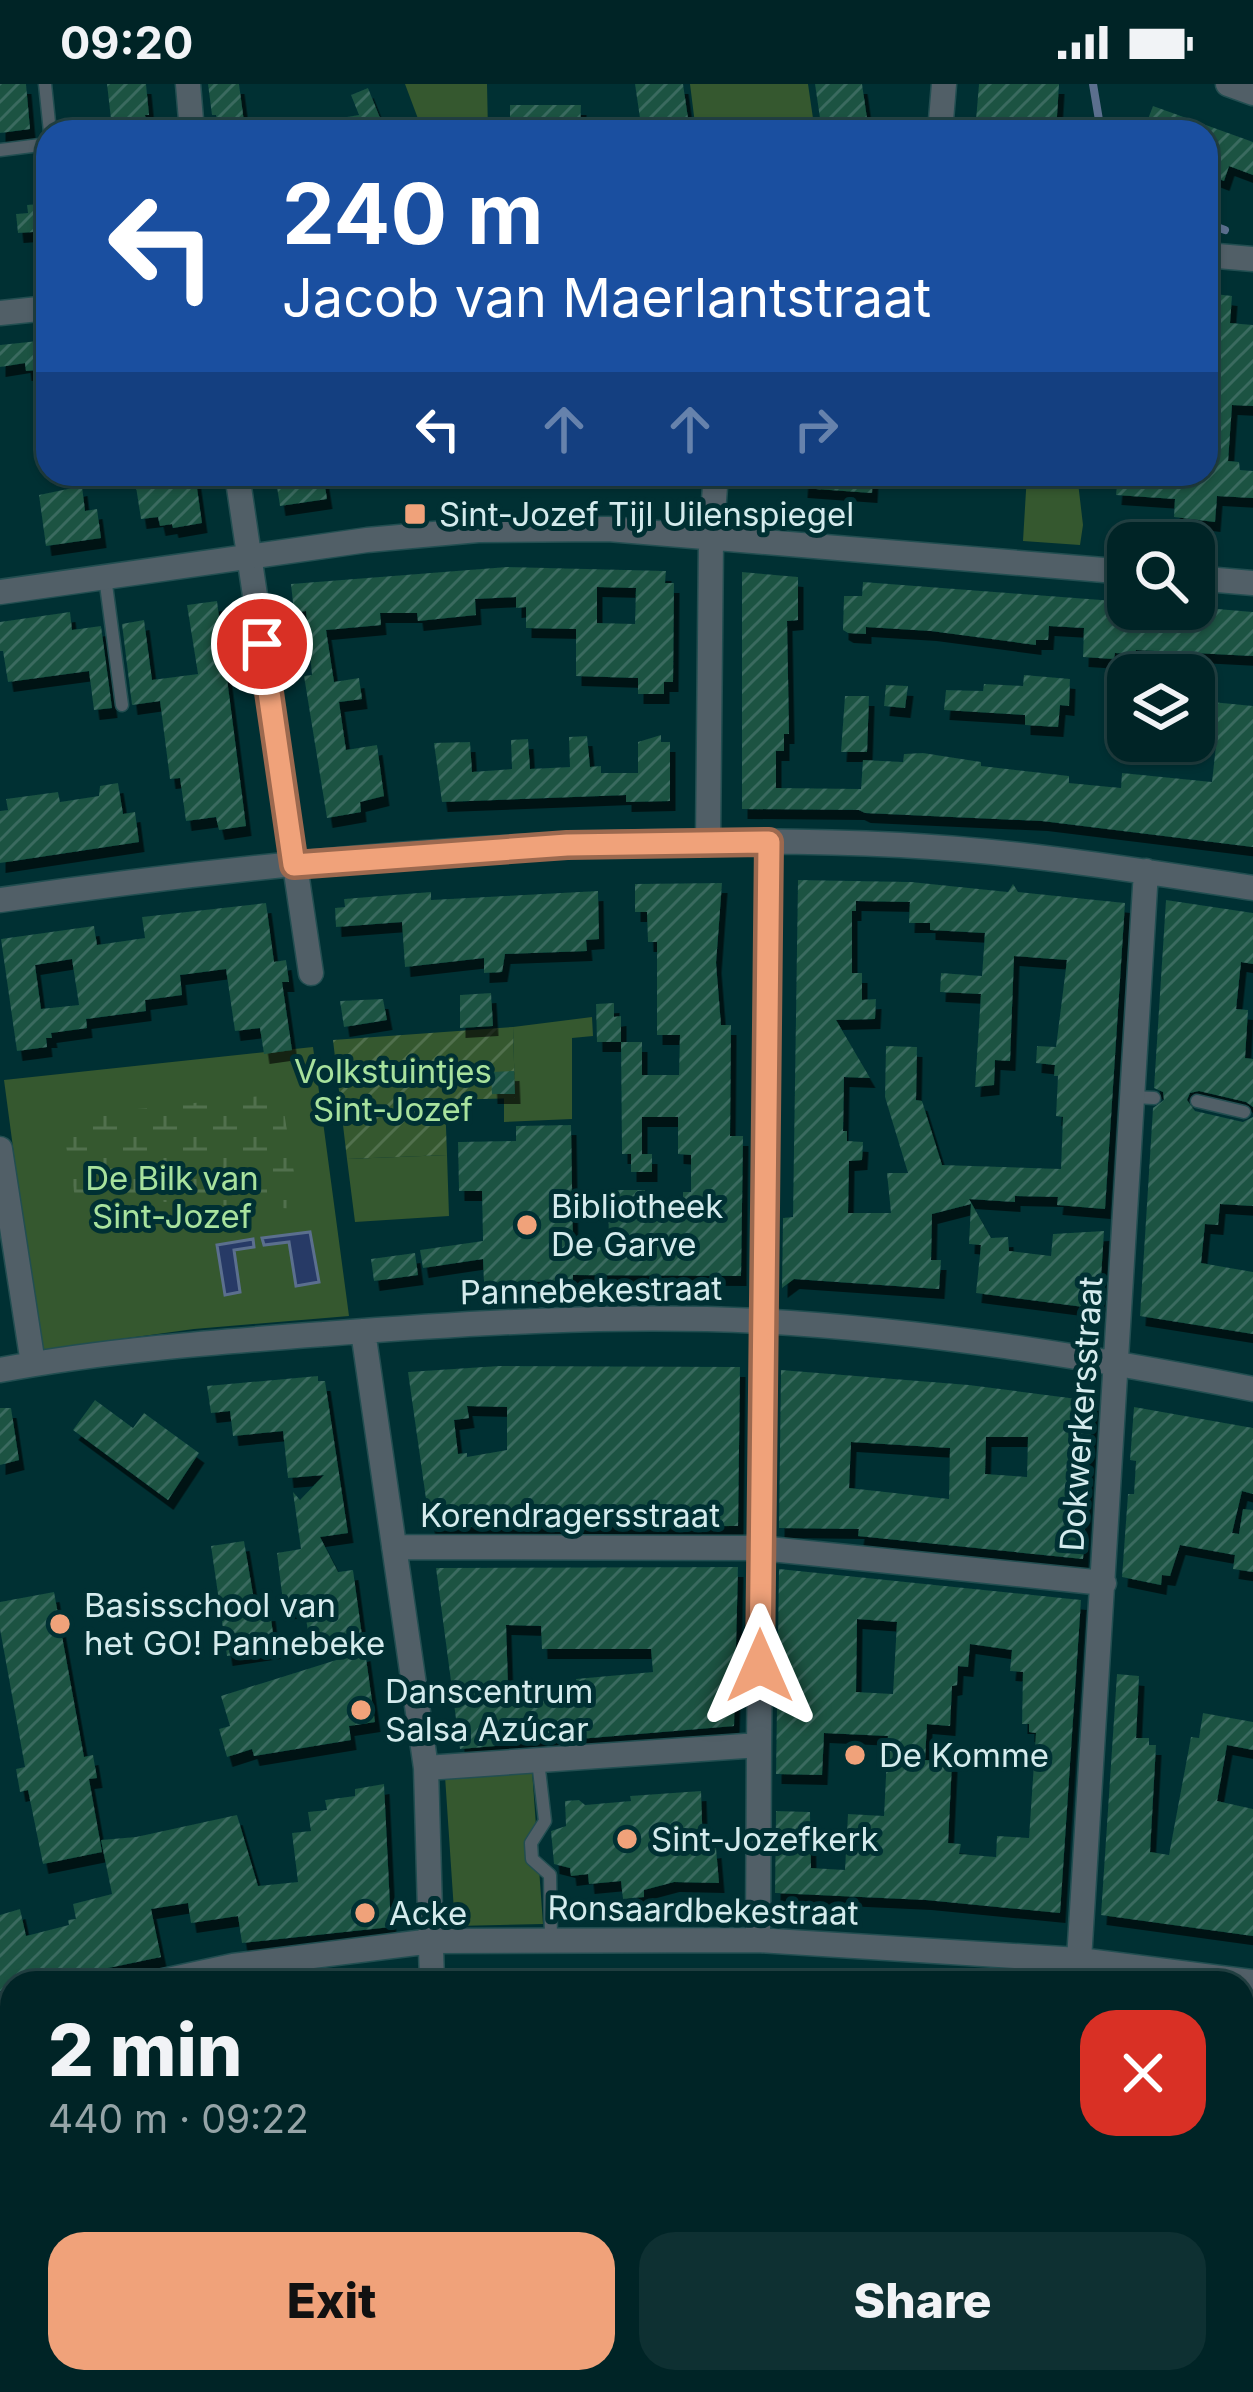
<!DOCTYPE html>
<html lang="en">
<head>
<meta charset="utf-8">
<style>
	:root { --surface:#002426; --page:#0e3032; --text:#f1f3f6; --muted:#95a4a7; --line:#224143; --accent:#f0a27a }
	body { margin:0; font-family:Inter,sans-serif; background:var(--page); color:var(--text); height:100vh; display:flex; flex-direction:column; font-size:45px; white-space:nowrap }
	* { box-sizing:border-box; margin:0 }
	p { font-size:39px; color:var(--muted) }
	.icon { flex:none; width:66px; height:66px; fill:none; stroke:currentColor; stroke-width:2; stroke-linecap:round; stroke-linejoin:round }
	.map { position:relative; flex:1; overflow:hidden }
	.panel { position:absolute; left:0px; top:1887px; width:1254px; height:423px; display:flex; flex-direction:column; background:var(--surface); border-radius:36px 36px 0 0; box-shadow:0 3px 9px #0004,0 0 0 3px var(--line) }
	.panel>* { flex:none }
	.top-card { position:absolute; left:36px; top:36px; width:1182px; height:366px; border-radius:36px; box-shadow:0 3px 9px #0004,0 0 0 3px var(--line); background:#1a4fa0; color:#fff; overflow:hidden }
	.controls { position:absolute; left:1107px; top:438px; display:grid; gap:24px }
	.controls a { display:grid; place-items:center; width:108px; height:108px; border-radius:24px; background:var(--surface); box-shadow:0 3px 9px #0004,0 0 0 3px var(--line); font-size:60px }
	.pin { position:absolute; display:grid; place-items:center; width:102px; height:102px; color:#fff; margin:-51px; border:6px solid #fff; border-radius:50%; box-shadow:0 3px 12px #0007 }
	.me { position:absolute; width:132px; margin:-66px; rotate:0deg; stroke-linejoin:round; filter:drop-shadow(0 0 9px #0008) }
	.turn { display:flex; align-items:center; gap:42px; height:252px; padding:0 48px; font-size:54px }
	.turn .icon { width:156px; height:156px; stroke-width:2.5 }
	.turn b { display:block; font-size:84px; line-height:102px }
	.lanes { display:flex; align-items:center; height:114px; padding:0 48px; background:#0003; justify-content:center; gap:60px; direction:ltr }
	.lanes .off { opacity:.35 }
	.round { display:grid; place-items:center; flex:none; width:126px; height:126px; border-radius:36px; background:var(--page) }
	.overview { display:flex; align-items:center; justify-content:space-between; height:204px; padding:0 48px }
	h1 { font-size:72px; font-weight:800; line-height:90px }
	.cta { display:flex; gap:24px; margin-top:auto; padding:24px 48px }
	.cta a { flex:1; height:138px; border-radius:36px; background:var(--accent); color:#111; font-size:48px; font-weight:800; line-height:138px; text-align:center }
	.cta a+a { background:var(--page); color:var(--text) }
	.status { display:flex; justify-content:space-between; align-items:center; height:84px; padding:0 60px; background:var(--surface); direction:ltr }
	.status svg { height:33px; fill:currentColor }
	.map>svg:first-child { display:block }
	.green { fill:#35582f }
	.wetland { fill:url(#wetland-marsh) }
	.garden { fill:url(#garden-furrows) }
	.water { fill:#273a66; stroke:#5b6f8e; stroke-width:3 }
	.lines { fill:none; stroke-linecap:round; stroke-linejoin:round }
	.stream { stroke:#5b6f8e; stroke-width:8 }
	.building { fill:url(#building-hatch); fill-rule:evenodd; filter:url(#shadow) }
	.service-casing { stroke:#224e51; stroke-width:15 }
	.minor-casing { stroke:#224e51; stroke-width:27 }
	.service { stroke:#515f67; stroke-width:12 }
	.minor { stroke:#515f67; stroke-width:24 }
	.route-casing { stroke:#9c694f; stroke-width:30 }
	.route { stroke:#f0a27a; stroke-width:21 }
	.poi-dot { fill:#f0a27a; stroke:#003033; stroke-width:4.5 }
	.labels { text-anchor:middle; stroke-width:10; stroke-linejoin:round; paint-order:stroke }
	.poi-label { font-size:33px; fill:#d4ebed; stroke:#003033; text-anchor:start }
	.park-label { font-size:33px; fill:#a8e29d; stroke:#003033 }
	.street-label { font-size:33px; fill:#d4ebed; stroke:#003033 }
</style>
</head>
<body>
<div class="status"><b>09:20</b><svg viewBox="0 0 49 12"><path d="M0 12V9h3v3zM5 12V6h3v6zM10 12V3h3v9zM15 12V0h3v12zM26 1h20v11H26zM47 4h2v5h-2z"/></svg></div>
<div class="map">
<svg width="1253" height="2308" viewBox="0 0 1253 2308">
	<defs>
		<pattern id="wetland-marsh" width="20" height="14" patternUnits="userSpaceOnUse" patternTransform="scale(3)"><rect width="20" height="14" fill="#35582f"/><path d="M1 5h8M5 5V1M11 12h8M15 12V8" fill="none" stroke="#51704d"/></pattern>
		<pattern id="garden-furrows" width="10" height="10" patternUnits="userSpaceOnUse" patternTransform="scale(3)"><rect width="10" height="10" fill="#35582f"/><path d="M-1 1l2-2M0 10L10 0M9 11l2-2" fill="none" stroke="#51704d"/></pattern>
		<pattern id="building-hatch" width="6" height="6" patternUnits="userSpaceOnUse" patternTransform="scale(3)"><rect width="6" height="6" fill="#1a5243"/><path d="M-1 1l2-2M0 6l6-6M5 7l2-2" fill="none" stroke="#3a6b5e"/></pattern>
		<filter id="shadow"><feDropShadow dx="5.5" dy="10" stdDeviation="0" flood-color="#0009"/></filter>
	</defs>
	<rect width="100%" height="100%" fill="#003033"/>
	<!-- green -->
	<path class="green" d="M405 0H487L488 48H423Z
		M690 0H808L815 48H696Z
		M1027 390H1077L1083 441 1080 461 1023 457Z
		M592 933 593 952 572 954V1035L504 1038V1014L515 1013 513 943Z
		M313 963 349 1232 194 1245 40 1266 4 996Z
		M447 1071 449 1132 355 1138 347 1075Z
		M532 1686 543 1840 455 1842 445 1692Z"/>
	<!-- wetland -->
	<path class="wetland" d="M281 1010 300 1125 147 1117 78 1130 61 1033Z"/>
	<!-- garden -->
	<path class="garden" d="M513 943 515 1014 445 1016 447 1071 347 1075 333 956Z"/>
	<!-- water -->
	<path class="water" d="M310 1148 319 1198 296 1202 289 1158 264 1161 262 1154Z
		M253 1155 254 1163 234 1166 240 1208 225 1211 217 1161Z"/>
	<g class="lines">
		<!-- stream -->
		<path class="stream" d="M1093 0 1101 48
			M1206 139 1225 146"/>
	</g>
	<!-- building -->
	<path class="building" d="M0 0H26L30 45 0 49Z
		M107 0H146L149 31H145L146 37 112 44Z
		M208 0H239L244 38 217 41 216 31H212Z
		M635 0H683L690 48H642Z
		M815 0H862L869 48H822Z
		M979 0H1059L1056 48H975Z
		M368 4 384 44 374 48H318L317 38 359 31 351 11Z
		M510 21H581L580 48H510Z
		M1153 22 1253 58V91L1229 82 1224 97 1206 90V48H1143Z
		M48 119V147L18 149 16 130 28 129 27 121Z
		M1206 209 1232 212 1230 239 1253 241V322L1232 321 1228 377 1239 378 1240 386 1253 387V414L1217 412 1215 438 1174 433 1175 415 1116 411 1118 390 1203 396Z
		M48 256V285L26 287 25 279 0 283V261Z
		M134 390H195L202 439 173 444 172 440 160 442 158 433 141 435Z
		M275 390H323L327 415 280 422Z
		M803 390H873L872 409 802 404Z
		M82 402 85 427 97 425 101 454 46 462 39 411Z
		M507 483 666 487 665 499H674L673 598H664V610H638V594L576 592V545L526 544V523L516 524V513L475 515 476 531 418 537 417 529H380L381 541 326 546 334 598 359 594 362 615 339 618 346 666 377 661 384 712 360 718 361 728 327 734 304 592 312 591 306 527 294 529 291 500ZM597 503 636 504 635 540 597 539Z
		M742 488 798 493V536L787 537 789 650H784V667H776V704L861 705 863 676 903 678 904 670 923 669 981 678V682L1069 692V699L1121 704 1122 689 1212 698 1217 652 1194 649V626L1211 629 1212 618 1253 622V763L1042 737 865 729 859 726 742 725Z
		M863 498 1128 518V525L1194 523 1253 528V572L1136 566 1135 570 1115 569 1114 575 1083 573 1084 544 1049 542 1048 556H1036V561L931 547 866 543V550L848 549 843 546 844 512H862Z
		M217 517 246 742 219 746 216 733 186 737 180 694 170 695 160 617 132 621 122 540 144 536 152 596 198 590 187 521Z
		M70 528 72 546 101 542 112 624 94 626 89 587 8 598 3 567H0V538Z
		M1024 591 1070 595 1069 622 1060 621 1058 643 1025 641V631L944 626 946 606 983 607 984 600 1023 602Z
		M886 601 908 602 905 624 884 622Z
		M845 612H869L867 668H841Z
		M661 651V658H670V717L626 718V711L442 718 434 659 470 658 472 688 512 685 511 656 528 655 530 685 570 683 569 653 587 652 590 683 601 682V689H638V658Z
		M118 699 123 730 135 728 139 758 0 779V727L8 726 6 715 58 708 60 718 99 712 100 702Z
		M798 796 911 798 1008 808 1013 800 1018 808 1125 819 1105 1125 1057 1121 1058 1113 1015 1112V1118L969 1115 991 1154 1008 1153 1009 1167 1051 1172 1053 1150 1104 1147 1099 1225 976 1209 981 1161 969 1160 971 1120 932 1130 931 1176H941L939 1205 794 1195 782 1204 783 1134 793 1133ZM856 817 910 818 909 839H930V846L985 849 982 892 941 889 940 908 981 910 975 1003 994 1001 995 976 1010 977 1014 872 1067 876 1056 963 1037 962 1036 979 1055 981 1054 992H1058L1056 1032 1063 1033 1061 1085 942 1081 922 1017 916 1016 917 963 886 962 885 1013 908 1089H887L891 1129H848L849 1077 862 1076 863 1058 847 1057V1047H843L844 993 870 994 836 936 875 935 876 915 862 916V889H852V827H856Z
		M722 799 716 879 721 941H731L730 1052H743L741 1192 573 1191V1197L484 1199 483 1175 423 1184 420 1166 483 1157 482 1107H459L458 1058 516 1057V1042L571 1041 573 1163H609L608 1106H645L644 1128H683V1108H691V1071L678 1070V1033H642V1070H652V1088H631V1070H622L621 958H642V991H679L680 951H657V858H648L647 828H635V800Z
		M598 807 599 855 586 856 587 867 505 870 502 888 484 889V874L405 883 402 838 336 843 335 824 345 823 344 815 431 808V816Z
		M1166 816 1253 829V880L1241 878 1236 925 1248 926 1245 974 1253 975V1023L1246 1018 1199 1007 1190 1009 1187 1016 1195 1027 1243 1038 1253 1033V1122L1220 1120 1218 1141 1205 1140 1201 1179 1253 1188V1250L1140 1232 1153 1024 1164 1016 1163 1008 1154 1004Z
		M266 819 274 878 286 876 289 898H282L292 966 264 970 260 944 235 947 226 885 180 891 182 911 145 916 146 927 86 935 87 944 51 949 52 954H46L47 963 17 967 1 855 94 842 97 861 145 854 142 833ZM72 875 79 921 41 925 35 881Z
		M491 909 493 942 460 944V911Z
		M383 915 387 936 344 943 340 917Z
		M614 919V933L621 932V958H597L596 920Z
		M514 987 515 1010H492L491 988Z
		M415 1169 418 1191 374 1197 371 1175Z
		M499 1282 740 1283 738 1442 430 1443 408 1288ZM467 1322 507 1323V1366L467 1373V1369L458 1370 454 1336 469 1334Z
		M781 1286 969 1301 1093 1317 1083 1475 858 1452 859 1445 779 1444ZM986 1353H1028L1027 1393 985 1390ZM851 1358 950 1364 949 1415 849 1404Z
		M318 1292V1297H325L348 1449 320 1453 338 1488 353 1486 362 1552 310 1559 304 1523 284 1526 277 1469 301 1465 293 1408 300 1416 324 1391 288 1394 283 1347 233 1352 230 1327 211 1329 207 1302Z
		M95 1316 133 1344 144 1329 199 1369 168 1416 73 1346Z
		M1134 1323 1253 1344V1410L1242 1407 1232 1449 1239 1450 1243 1425 1253 1426V1488L1233 1485 1235 1471 1180 1461 1170 1492 1162 1491 1161 1501 1122 1493 1128 1410H1134L1136 1377 1130 1376Z
		M0 1324H11L19 1376 0 1381Z
		M244 1457 256 1528 270 1527 275 1565 227 1572 211 1462Z
		M738 1483 734 1642 460 1665 436 1484ZM506 1541 541 1542 542 1565H651L653 1588 576 1595 577 1602 526 1606V1600L508 1602Z
		M779 1485 1081 1516 1060 1829 926 1816 775 1809 776 1727 810 1728 811 1784 845 1786 848 1730 884 1732 888 1652 824 1649 822 1691 776 1690ZM857 1535 897 1538 893 1610 856 1608ZM970 1560 1012 1566 1010 1587 1023 1588 1022 1640H1029V1648L1036 1649 1029 1754 997 1752 996 1773 959 1770 961 1760 948 1759 952 1678 925 1676 927 1640 950 1642 952 1602 957 1601 958 1582 968 1583Z
		M54 1508 84 1673 93 1671 97 1694 89 1695 102 1768 43 1780 28 1706 20 1708 16 1685 25 1683 0 1545V1518Z
		M365 1567 375 1638 349 1642 351 1656 254 1672 252 1665 227 1673 219 1645 230 1642 221 1612Z
		M1117 1590 1139 1592 1136 1654H1149V1661H1156L1150 1768 1169 1771 1191 1653 1199 1654 1203 1629 1253 1638V1666L1227 1661 1217 1717 1253 1725V1852L1101 1831Z
		M384 1700 391 1843 242 1859 238 1832 191 1839 188 1819 151 1825 161 1873 36 1899H12V1904L0 1907V1831L20 1825 26 1852 69 1841 68 1836 76 1835 73 1820 112 1810 101 1756 136 1753 237 1731 258 1802 298 1798 292 1749 311 1747 308 1728 327 1726 325 1716 355 1712V1705Z
		M701 1707 703 1766 716 1764 719 1799 674 1798 644 1806V1813L623 1815 621 1797 589 1800 588 1790 571 1792 570 1784 554 1780 551 1747 566 1742 565 1717 579 1716 585 1721 631 1717 630 1712Z"/>
	<g class="lines">
		<defs>
			<path id="service" d="M45 0 50 48
				M145 48 191 42
				M0 66 48 60
				M105 493 122 621
				M1133 1013 1154 1014
				M1197 1017 1244 1028
				M538 1677 545 1737 531 1759 532 1775 550 1791 551 1856"/>
			<path id="minor" d="M188 0 192 48
				M1228 0 1253 9
				M940 48 944 0
				M1206 171 1253 175
				M0 229 48 224
				M237 390 311 889
				M1194 494 1253 499
				M0 508 367 456 478 446 608 445 1128 488
				M708 760 711 455 716 390
				M0 816C297 773 600 747 900 761 1018 767 1136 786 1253 804
				M0 1065 33 1280
				M363 1247 426 1684 432 1899
				M0 1286C106 1266 216 1258 324 1250 469 1239 614 1230 759 1237 925 1246 1090 1273 1253 1305
				M394 1463 760 1464 1104 1499
				M759 1661 769 758
				M426 1684 759 1661 758 1856
				M1079 1876 1146 787
				M154 1899 233 1882 432 1857 758 1856 1079 1876 1253 1898
				M0 1933 12 1930
				M1242 2274 1253 2271
				M0 2275 12 2267
				M652 2298 679 2308
				M337 2308 349 2298
				M1104 2308 1144 2298"/>
		</defs>
		<!-- service casing -->
		<use href="#service" class="service-casing"/>
		<!-- minor casing -->
		<use href="#minor" class="minor-casing"/>
		<!-- service -->
		<use href="#service" class="service"/>
		<!-- minor -->
		<use href="#minor" class="minor"/>
	</g>
	<g class="lines">
		<defs>
			<path id="route" d="M262 560 294 781 567 761 769 758 760 1582"/>
		</defs>
		<!-- route casing -->
		<use href="#route" class="route-casing"/>
		<!-- route -->
		<use href="#route" class="route"/>
	</g>
	<!-- markers -->
	<g class="poi-dot">
		<rect x="403" y="418" width="24" height="24" rx="6"/>
		<circle cx="527" cy="1141" r="12"/>
		<circle cx="60" cy="1540" r="12"/>
		<circle cx="361" cy="1626" r="12"/>
		<circle cx="855" cy="1671" r="12"/>
		<circle cx="627" cy="1755" r="12"/>
		<circle cx="365" cy="1829" r="12"/>
	</g>
	<g class="labels">
		<!-- poi labels -->
		<g class="poi-label">
			<text x="439" y="442">Sint-Jozef Tijl Uilenspiegel</text>
			<text x="551" y="1134">Bibliotheek<tspan x="551" dy="38">De Garve</tspan></text>
			<text x="84" y="1533">Basisschool van<tspan x="84" dy="38">het GO! Pannebeke</tspan></text>
			<text x="385" y="1619">Danscentrum<tspan x="385" dy="38">Salsa Azúcar</tspan></text>
			<text x="879" y="1683">De Komme</text>
			<text x="651" y="1767">Sint-Jozefkerk</text>
			<text x="389" y="1841">Acke</text>
		</g>
		<!-- park labels -->
		<g class="park-label">
			<text x="393" y="999">Volkstuintjes<tspan x="393" dy="38">Sint-Jozef</tspan></text>
			<text x="172" y="1106">De Bilk van<tspan x="172" dy="38">Sint-Jozef</tspan></text>
		</g>
		<!-- street labels -->
		<g class="street-label">
			<text transform="translate(591 1206) rotate(-1)" y="12">Pannebekestraat</text>
			<text transform="translate(1081 1330) rotate(-86)" y="12">Dokwerkersstraat</text>
			<text x="570" y="1443">Korendragersstraat</text>
			<text transform="translate(703 1826) rotate(1)" y="12">Ronsaardbekestraat</text>
		</g>
	</g>
</svg>
<div class="controls">
<a><svg class="icon" aria-label="search" viewBox="0 0 24 24"><circle cx="10" cy="10" r="6"/><path d="M15 15l6 6"/></svg></a>
<a><svg class="icon" aria-label="layers" viewBox="0 0 24 24"><path d="M12 4l9 5-9 5-9-5zM3 14l9 5 9-5"/></svg></a>
</div>
<div class="pin" style="left:262px;top:560px;background:#d93025"><svg class="icon" aria-label="arrive" viewBox="0 0 24 24"><path d="M6 21V4h12l-3 4 3 4H6"/></svg></div>
<svg class="me" style="left:760px;top:1582px" viewBox="-20 -20 40 40"><path d="M0-17L14 15 0 8-14 15z" fill="#f0a27a" stroke="#fff" stroke-width="4"/></svg>
<div class="top-card">
<div class="turn"><svg class="icon" aria-label="left" viewBox="0 0 24 24"><path d="M17 20v-9H6M10 6l-5 5 5 5"/></svg><div><b>240 m</b>Jacob van Maerlantstraat</div></div>
<div class="lanes"><svg class="icon" aria-label="left" viewBox="0 0 24 24"><path d="M17 20v-9H6M10 6l-5 5 5 5"/></svg><svg class="icon off" aria-label="ahead" viewBox="0 0 24 24"><path d="M12 20V5M6 11l6-6 6 6"/></svg><svg class="icon off" aria-label="ahead" viewBox="0 0 24 24"><path d="M12 20V5M6 11l6-6 6 6"/></svg><svg class="icon off" aria-label="right" viewBox="0 0 24 24"><path d="M7 20v-9h11M14 6l5 5-5 5"/></svg></div>
</div>
<section class="panel">
<div class="overview"><div><h1>2 min</h1><p>440 m · 09:22</p></div><a class="round" style="background:#d93025;color:#fff"><svg class="icon" aria-label="close" viewBox="0 0 24 24"><path d="M6 6l12 12M18 6L6 18"/></svg></a></div>
<div class="cta"><a>Exit</a><a>Share</a></div>
</section>
</div>
</body>
</html>
